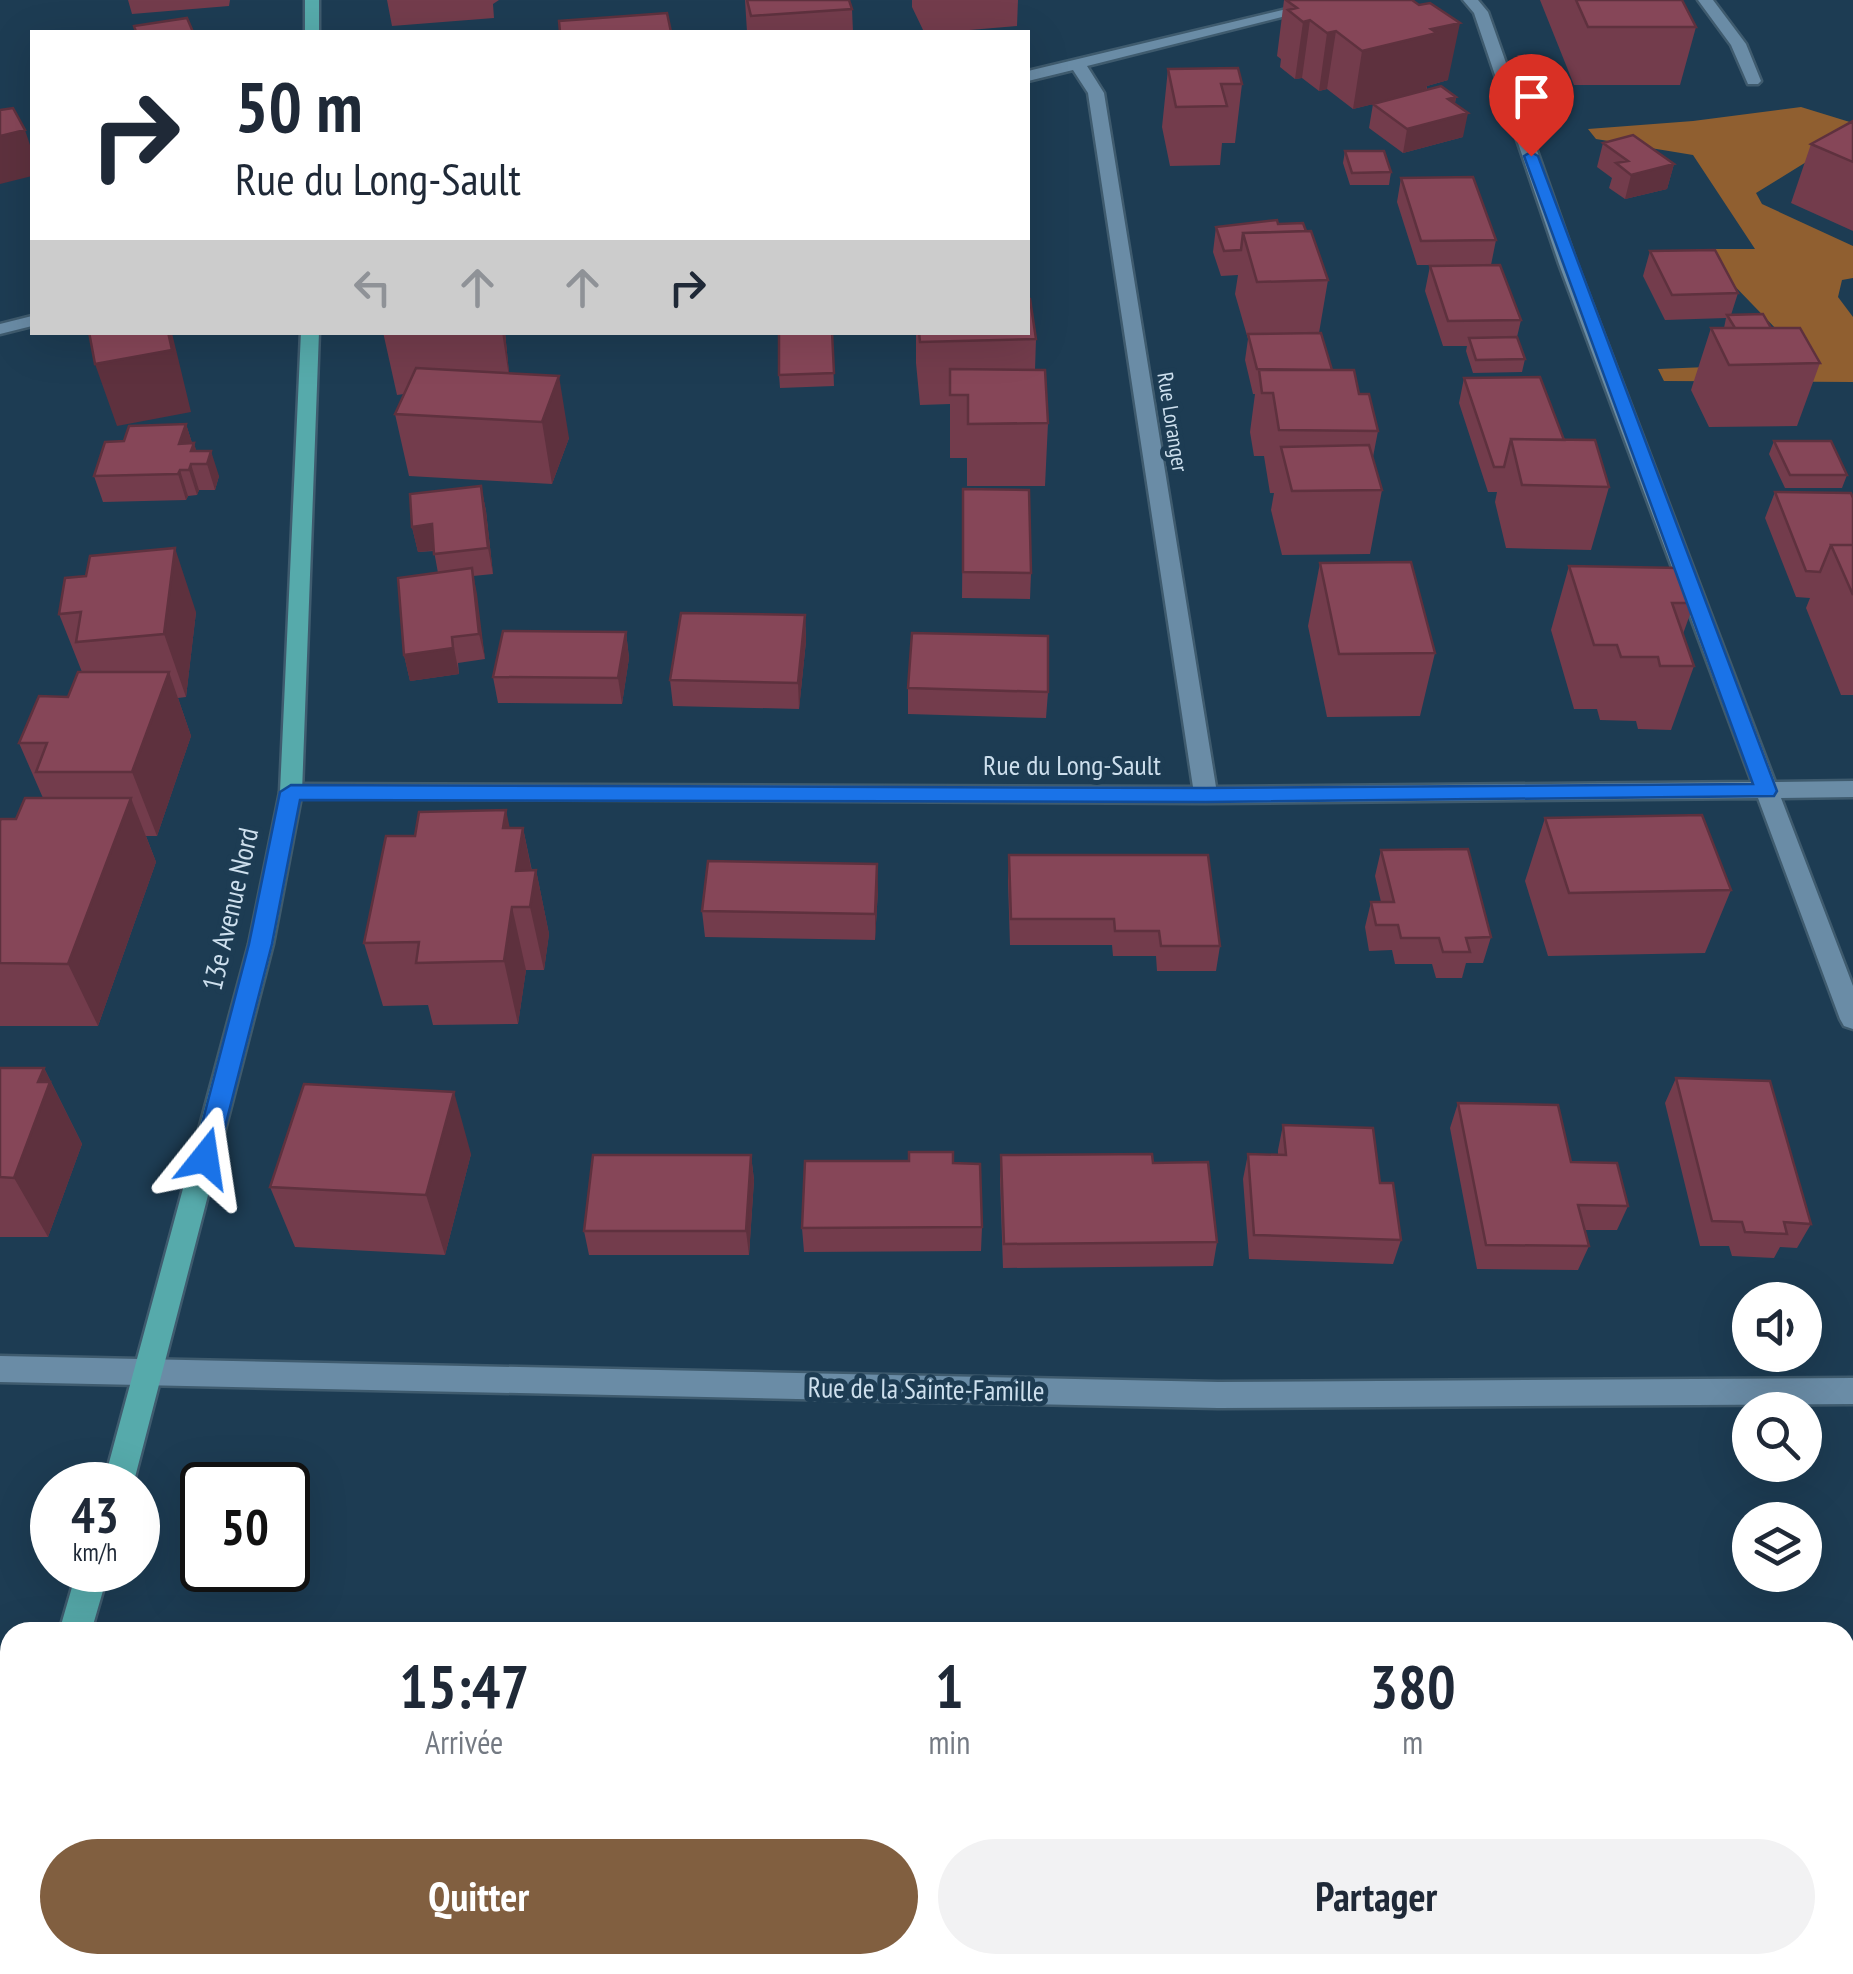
<!DOCTYPE html>
<html lang="fr">
<head>
<meta charset="utf-8">
<style>
	:root { --surface:#fff; --page:#f2f2f3; --text:#1f2937; --muted:#747a83; --accent:#815f40 }
	body { margin:0; font-family:"PT Sans Narrow",sans-serif; background:var(--page); color:var(--text); height:100vh; display:flex; flex-direction:column; font-size:38px; white-space:nowrap }
	* { box-sizing:border-box; margin:0 }
	p { font-size:32px; color:var(--muted) }
	.icon { flex:none; width:55px; height:55px; fill:none; stroke:currentColor; stroke-width:2; stroke-linecap:round; stroke-linejoin:round }
	.map { position:relative; flex:1; overflow:hidden }
	.panel { position:absolute; left:0px; top:1622px; width:1855px; height:352px; display:flex; flex-direction:column; background:var(--surface); border-radius:30px 30px 0 0; box-shadow:0 10px 40px #0002 }
	.panel>* { flex:none }
	.guide { position:absolute; left:30px; top:30px; width:1000px; height:305px; border-radius:0px; box-shadow:0 10px 40px #0002; background:#fff; color:var(--text); overflow:hidden }
	.buttons { position:absolute; left:1732px; top:1282px; display:grid; gap:20px }
	.buttons a { display:grid; place-items:center; width:90px; height:90px; border-radius:50%; background:var(--surface); box-shadow:0 10px 40px #0002; font-size:50px }
	.speed { position:absolute; left:30px; top:1462px; display:flex; gap:20px; font-size:50px; font-weight:700; text-align:center }
	.speed>* { display:grid; place-content:center; width:130px; height:130px; border-radius:50%; background:var(--surface); box-shadow:0 10px 40px #0002; line-height:1 }
	.speed small { font-size:25px; font-weight:400 }
	.speed .limit { border:5px solid #111; border-radius:15px; background:#fff; color:#111 }
	.pin { position:absolute; display:grid; place-items:center; width:85px; height:85px; color:#fff; margin:-102px -42px; border-radius:50% 50% 50% 0; rotate:-45deg; box-shadow:0 0 10px #0007 }
	.pin .icon { rotate:45deg }
	.me { position:absolute; width:110px; margin:-55px; rotate:15deg; stroke-linejoin:round; filter:drop-shadow(0 0 8px #0008) }
	.turn { display:flex; align-items:center; gap:35px; height:210px; padding:0 40px; font-size:45px }
	.turn .icon { width:130px; height:130px; stroke-width:2.5 }
	.turn b { display:block; font-size:70px; line-height:85px }
	.lanes { display:flex; align-items:center; height:95px; padding:0 40px; background:#0003; justify-content:center; gap:50px; direction:ltr }
	.lanes .off { opacity:.35 }
	.eta { display:flex; justify-content:space-evenly; align-items:center; height:170px; text-align:center }
	.eta b { font-size:60px; font-weight:700; line-height:70px }
	.button { display:flex; gap:20px; margin-top:auto; padding:20px 40px }
	.button a { flex:1; height:115px; border-radius:60px; background:var(--accent); color:#fff; font-size:40px; font-weight:700; line-height:115px; text-align:center }
	.button a+a { background:var(--page); color:var(--text) }
	.map>svg:first-child { display:block }
	.forest { fill:#905f30 }
	.lines { fill:none; stroke-linecap:round; stroke-linejoin:round }
	.minor-casing { stroke:#3f5b6e; stroke-width:5 }
	.major-casing { stroke:#3f5b6e; stroke-width:5 }
	.minor { fill:#6a8ca6; fill-rule:evenodd }
	.major { fill:#56aaab; fill-rule:evenodd }
	.wall { fill:#733c4c }
	.shaded-wall { fill:#5e313e }
	.building { fill:#864658; stroke:#5e313e; stroke-width:2.5 }
	.route { fill:#1a73e8; stroke:#114b97; stroke-width:2.5 }
	.labels { text-anchor:middle; stroke-width:10; stroke-linejoin:round; paint-order:stroke }
	.far-street-label { font-size:22px; fill:#cddfed; stroke:#1d3c53 }
	.street-label { font-size:28px; fill:#cddfed; stroke:#1d3c53 }
</style>
</head>
<body>
<div class="map">
<svg width="1853" height="1974" viewBox="0 0 1853 1974">
	<rect width="100%" height="100%" fill="#1d3c53"/>
	<!-- forest -->
	<path class="forest" d="M1801 107 1853 123V133L1756 193 1762 204 1853 246V278L1842 280 1838 297 1853 317V382L1664 381 1658 369 1802 363 1804 358 1725 276 1714 249H1755L1693 155 1596 139 1588 129 1693 121Z"/>
	<g class="lines">
		<defs>
			<path id="minor" d="M1324 0H1349L1087 66 1104 93 1216 787 1752 782 1559 264 1474 13 1463 0H1478L1488 12 1577 264 1775 782 1853 781V797L1781 798 1853 986V1029L1844 1026 1840 1019 1758 798 1206 803 283 798 280 792 283 786 291 784 1193 787 1088 93 1073 70 1028 81V71Z
				M1698 0H1713L1746 44 1761 81 1758 84H1748L1731 45Z
				M32 316V326L0 334V324Z
				M0 1356 1218 1382 1853 1378V1404L1218 1408 0 1382Z"/>
			<path id="major" d="M305 0H319V32H305Z
				M301 332H319L302 792 273 944 133 1485H103L249 944 280 792Z
				M77 1570H109L91 1632H59Z
				M10 1841V1906L0 1910V1845Z"/>
		</defs>
		<!-- minor casing -->
		<use href="#minor" class="minor-casing"/>
		<!-- major casing -->
		<use href="#major" class="major-casing"/>
		<!-- minor -->
		<use href="#minor" class="minor"/>
		<!-- major -->
		<use href="#major" class="major"/>
	</g>
	<!-- wall -->
	<path class="wall" d="M128 0H230L229 6 132 14Z
		M387 0H499L493 4 494 18 392 26Z
		M745 0H849L852 9 853 32H747Z
		M912 0H1018L1017 26 946 32H924L912 7Z
		M1284 0H1412L1448 80 1427 86V90L1456 97 1455 103 1463 137 1403 153 1369 128 1373 104 1353 109 1327 89 1319 91 1302 78 1295 79 1280 67 1281 59 1277 56Z
		M1540 0H1682L1696 27 1680 85H1574Z
		M1168 69 1242 84 1235 143H1222L1220 165 1170 166 1162 127Z
		M1853 121V231L1791 203 1811 144Z
		M1603 143 1674 164 1667 189 1625 199 1609 188 1612 178 1597 167Z
		M1345 151 1391 172 1389 185H1350L1343 163Z
		M1401 178 1496 240 1491 265H1417L1397 202Z
		M1278 224 1328 280 1319 333 1332 370 1359 394 1378 431 1373 457 1382 490 1370 554 1282 555 1271 510 1274 493H1270L1264 456H1254L1250 432 1255 394H1253L1245 360 1248 339 1235 294 1238 275 1221 276 1213 252 1216 227Z
		M1650 251 1738 293 1731 315 1771 328 1820 363 1797 426 1709 427 1691 390 1711 328H1724L1726 318 1665 320 1643 276Z
		M1430 266 1521 320 1517 337 1525 359 1522 372 1473 373 1466 351 1467 346H1443L1425 291Z
		M383 332H505L509 373 569 438 552 484 409 476 395 414 404 394 397 395Z
		M832 332 834 386 780 388 779 375Z
		M916 332H1028L1036 339 1035 370 1048 423 1045 486H967V458H950V404L920 405 916 363Z
		M1464 378 1564 440 1609 487 1591 550 1506 548 1495 502 1497 492H1488L1459 403Z
		M186 424 192 443H194L196 451 219 476 215 490H199L197 495 188 496 186 500 103 502 94 476 124 441Z
		M1774 441 1847 475 1842 488H1785L1769 454Z
		M481 486 486 511 493 574 473 576 485 659 458 663 459 674 410 681 404 655 438 573 434 551 418 552 412 527Z
		M963 489 1031 573 1030 599 962 598Z
		M1775 492 1853 498V695H1841L1806 608 1810 598 1796 597 1765 518Z
		M1320 563 1435 653 1420 716 1327 717 1308 626Z
		M1569 566 1694 603 1683 634 1694 666 1671 730 1638 729 1636 721 1600 720 1597 709H1574L1551 630Z
		M86 576 196 612 186 697 178 698 191 736 157 836H146L156 862 98 1026H0V821L16 819 43 798 19 743 68 697 82 672 59 614Z
		M805 615 806 641 799 709 673 706 670 680Z
		M626 632 629 658 622 704 498 703 493 677Z
		M908 688 1048 692 1046 718 908 714Z
		M1545 818 1731 890 1705 953 1548 956 1525 881Z
		M523 828 532 871 536 870 549 934 544 970H526L518 1024 433 1025 428 1005 383 1006 364 943 415 836Z
		M1381 850 1491 937 1483 963H1466L1462 978H1436L1432 964H1395L1392 950 1369 951 1365 927 1371 902H1381L1375 876Z
		M1009 855 1220 946 1216 971H1157L1156 956H1113L1112 945H1010L1008 881Z
		M878 890 875 940 705 937 702 911Z
		M0 1068H44L82 1144 48 1237H0Z
		M1676 1078 1811 1224 1797 1248 1780 1247 1774 1258 1732 1256 1729 1246H1700L1665 1103Z
		M1458 1103 1571 1162 1628 1206 1617 1230H1585L1589 1246 1578 1270 1477 1269 1450 1128Z
		M1283 1125 1401 1240 1393 1264 1249 1259 1243 1179 1248 1154 1278 1155V1150Z
		M471 1154 445 1255 295 1247 270 1187Z
		M751 1155 754 1180 749 1255H589L584 1231Z
		M1001 1155 1217 1242 1213 1266 1003 1268 1000 1180Z
		M953 1163 982 1227 981 1251 804 1252 802 1228Z"/>
	<!-- shaded-wall -->
	<path class="shaded-wall" d="M1310 20 1302 78 1295 79 1303 22Z
		M1460 23 1448 80 1427 86 1426 91 1353 109 1362 51 1431 29Z
		M1336 31 1327 89 1319 91 1327 33Z
		M1456 97 1452 117 1468 113 1463 137 1403 153 1407 129 1448 99Z
		M25 130 32 151V176L0 184V136Z
		M1674 164 1667 189 1625 199 1631 175Z
		M168 332 172 333 191 412 117 426 95 364Z
		M502 332H505L510 383Z
		M559 376 569 438 552 484 542 422Z
		M186 424 193 446 194 443 200 464 179 444Z
		M211 451 219 476 215 490 207 464Z
		M191 464 199 490 197 495 189 470Z
		M180 470 188 496 186 500 178 474Z
		M481 486 486 511 493 574 488 548Z
		M432 524 437 550 418 552 412 527Z
		M175 548 196 612 186 697 164 634Z
		M472 568 477 594 485 659 479 634Z
		M805 615 806 641 799 709 798 683Z
		M626 632 629 658 622 704 618 678Z
		M452 637 459 674 410 681 404 655Z
		M169 672 191 736 157 836 132 772Z
		M131 798 156 862 98 1026 68 964Z
		M506 810 517 862 523 828 534 883 536 870 549 934 544 970 530 907H524L503 828Z
		M877 864 878 890 875 940V914Z
		M512 907 526 970 518 1024 504 961Z
		M44 1068 82 1144 48 1237 14 1178 38 1082Z
		M454 1092 471 1154 445 1255 426 1195Z
		M751 1155 754 1180 749 1255 746 1231Z"/>
	<!-- building -->
	<path class="building" d="M747 0H849L852 9 751 16Z
		M1286 0H1412L1419 5 1430 3 1460 23 1431 29 1437 33 1362 51 1336 31 1327 33 1310 20 1303 22 1288 10 1297 8Z
		M1576 0H1682L1696 27H1588Z
		M667 13 671 32H560L559 21Z
		M187 18 193 32H136L134 26Z
		M1238 68 1242 84H1221L1227 106 1176 107 1168 69Z
		M1441 86 1456 97 1448 99 1468 113 1407 129 1373 104Z
		M13 108 25 130 0 136V110Z
		M1853 121V162L1811 144Z
		M1633 135 1674 164 1631 175 1616 163 1628 161 1603 143Z
		M1345 151H1384L1391 172 1352 173Z
		M1473 177 1496 240 1421 241 1401 178Z
		M1277 220 1278 224 1303 223 1306 231 1243 233 1241 250 1224 251 1216 227Z
		M1311 231 1328 280 1257 282 1243 233Z
		M1715 250 1738 293 1672 295 1650 251Z
		M1500 265 1521 320 1448 321 1430 266Z
		M1028 299H1030L1036 339 920 342 919 332H1028Z
		M1763 314 1771 328H1735L1727 315Z
		M1711 328H1800L1820 363 1729 365Z
		M89 332H168L172 350 95 364Z
		M779 332H832L834 373 779 375Z
		M1321 333 1332 370 1257 369 1248 334Z
		M1517 337 1525 359 1476 360 1469 338Z
		M416 368 559 376 542 422 395 414Z
		M950 369 1045 370 1048 423 968 424V395H950Z
		M1259 370H1354L1359 394H1369L1378 431 1279 430 1273 393H1262Z
		M1540 377 1564 440 1511 439 1504 467H1494L1464 378Z
		M186 424 179 444 194 443 191 451H211L207 464H191L189 470H180L178 474 94 476 105 442 124 441 129 426Z
		M1511 439 1595 440 1609 487 1522 485Z
		M1774 441H1831L1847 475H1790Z
		M1369 445 1382 490 1292 491 1281 447Z
		M481 486 488 548 434 554 432 524 412 527 410 494Z
		M963 489 1029 490 1031 573 963 572Z
		M1775 492 1851 493 1853 498V545H1831L1820 572 1806 571Z
		M1831 545H1853V595Z
		M175 548 164 634 76 642 81 612 59 614 65 578 86 576 90 556Z
		M1411 562 1435 653 1339 654 1320 563Z
		M1569 566 1681 568 1694 603H1672L1694 666H1660L1658 657H1621L1617 645H1594Z
		M472 568 479 634 452 637 453 648 404 655 398 578Z
		M681 613 805 615 798 683 670 680Z
		M503 631 626 632 618 678 493 677Z
		M912 633 1048 636V692L908 688Z
		M78 672H169L132 772H36L47 743H19L39 696 68 697Z
		M25 798H131L68 964 0 963V821L1 819H16Z
		M506 810 503 828H523L516 871 536 870 530 907H512L504 961 416 963 419 942 364 943 386 836H415L419 812Z
		M1702 815 1731 890 1569 893 1545 818Z
		M1468 849 1491 937 1466 938 1470 952H1443L1439 938H1401L1398 925H1376L1371 902H1394L1381 850Z
		M1009 855H1208L1220 946H1161L1159 931H1115L1114 919H1011Z
		M708 861 877 864 875 914 702 911Z
		M0 1068H44L38 1082H50L14 1178 0 1177Z
		M1676 1078 1770 1081 1811 1224 1784 1222 1787 1234 1745 1232 1742 1222 1712 1221Z
		M304 1084 454 1092 426 1195 270 1187Z
		M1458 1103 1558 1105 1571 1162 1617 1163 1628 1206 1578 1205 1589 1246 1486 1245Z
		M1283 1125 1373 1128 1380 1183H1393L1401 1240 1254 1235 1248 1154 1286 1155Z
		M909 1152H953V1163L980 1164 982 1227 802 1228 805 1161H909Z
		M1152 1154 1153 1163 1208 1162 1217 1242 1004 1244 1001 1155Z
		M593 1155H751L746 1231H584Z
		M1845 1940H1853V1974H316L318 1965H1845Z"/>
	<!-- route -->
	<path class="route" d="M1531 152 1538 156 1777 791 1774 796 1206 802 300 800 272 944 217 1158 214 1165H196L193 1158 249 944 280 792 291 785 1206 788 1753 784 1524 156Z"/>
	<g class="labels">
		<!-- far-street labels -->
		<g class="far-street-label">
			<text transform="translate(1173 422) rotate(81)" y="8">Rue Loranger</text>
		</g>
		<!-- street labels -->
		<g class="street-label">
			<text x="1072" y="775">Rue du Long-Sault</text>
			<text transform="translate(230 909) rotate(-77)" y="10">13e Avenue Nord</text>
			<text transform="translate(926 1389) rotate(1)" y="10">Rue de la Sainte-Famille</text>
		</g>
	</g>
</svg>
<div class="buttons">
<a><svg class="icon" aria-label="sound" viewBox="0 0 24 24"><path d="M4 9h4l5-4v14l-5-4H4zM17 9q2 3 0 6"/></svg></a>
<a><svg class="icon" aria-label="search" viewBox="0 0 24 24"><circle cx="10" cy="10" r="6"/><path d="M15 15l6 6"/></svg></a>
<a><svg class="icon" aria-label="layers" viewBox="0 0 24 24"><path d="M12 4l9 5-9 5-9-5zM3 14l9 5 9-5"/></svg></a>
</div>
<div class="speed"><div>43<small>km/h</small></div><div class="limit">50</div></div>
<div class="pin" style="left:1531px;top:156px;background:#d93025"><svg class="icon" aria-label="arrive" viewBox="0 0 24 24"><path d="M6 21V4h12l-3 4 3 4H6"/></svg></div>
<svg class="me" style="left:205px;top:1158px" viewBox="-20 -20 40 40"><path d="M0-17L14 15 0 8-14 15z" fill="#1a73e8" stroke="#fff" stroke-width="4"/></svg>
<div class="guide">
<div class="turn"><svg class="icon" aria-label="right" viewBox="0 0 24 24"><path d="M7 20v-9h11M14 6l5 5-5 5"/></svg><div><b>50 m</b>Rue du Long-Sault</div></div>
<div class="lanes"><svg class="icon off" aria-label="left" viewBox="0 0 24 24"><path d="M17 20v-9H6M10 6l-5 5 5 5"/></svg><svg class="icon off" aria-label="ahead" viewBox="0 0 24 24"><path d="M12 20V5M6 11l6-6 6 6"/></svg><svg class="icon off" aria-label="ahead" viewBox="0 0 24 24"><path d="M12 20V5M6 11l6-6 6 6"/></svg><svg class="icon" aria-label="right" viewBox="0 0 24 24"><path d="M7 20v-9h11M14 6l5 5-5 5"/></svg></div>
</div>
<section class="panel">
<div class="eta">
<div><b>15:47</b><p>Arrivée</p></div>
<div><b>1</b><p>min</p></div>
<div><b>380</b><p>m</p></div>
</div>
<div class="button"><a>Quitter</a><a>Partager</a></div>
</section>
</div>
</body>
</html>
